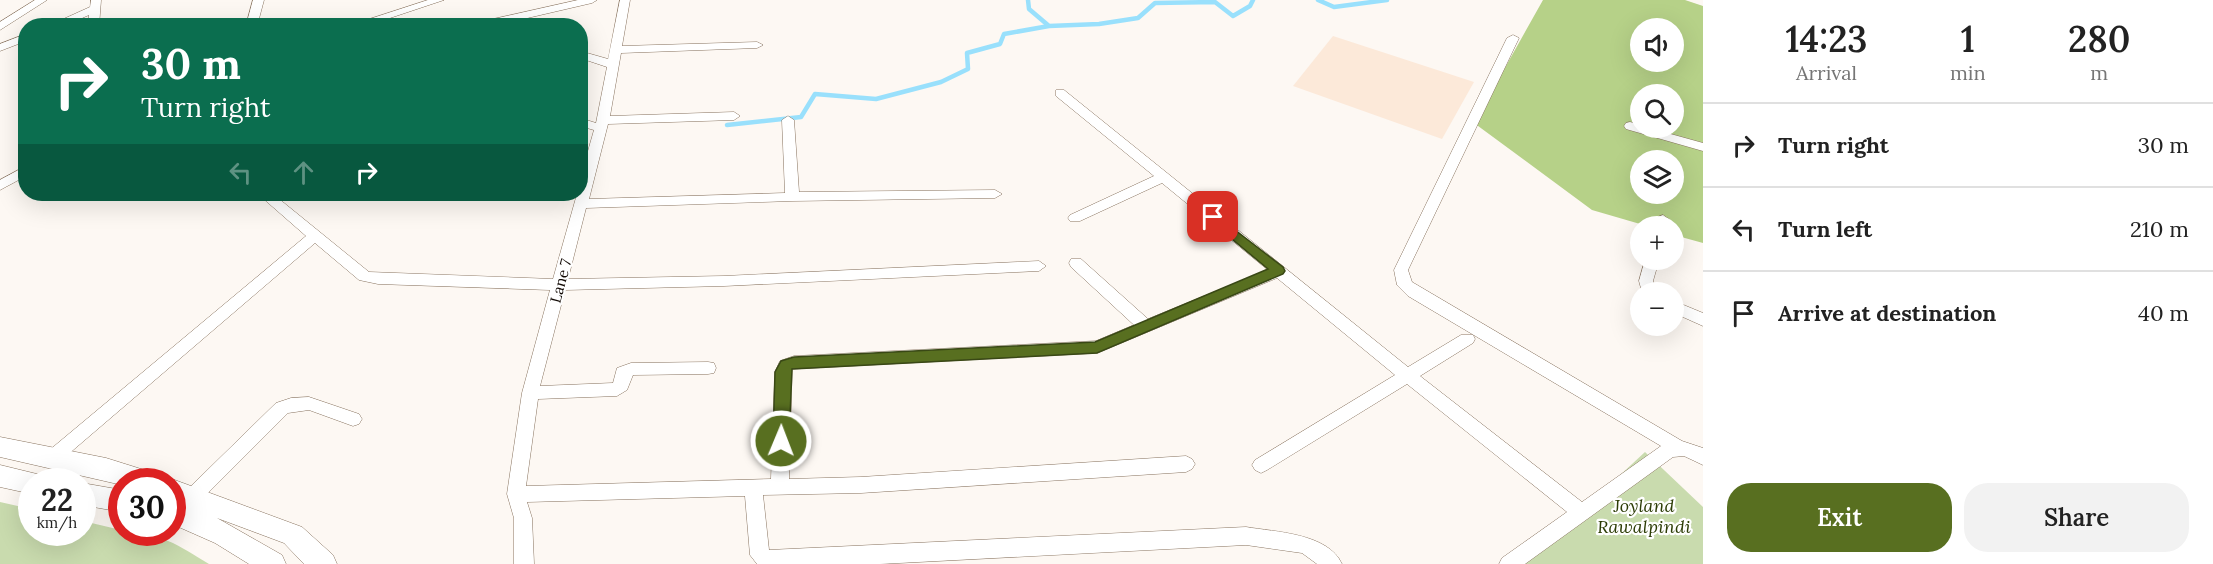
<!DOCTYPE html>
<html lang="en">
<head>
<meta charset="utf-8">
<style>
	:root { --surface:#fff; --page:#f2f2f2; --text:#222; --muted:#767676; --line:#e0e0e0; --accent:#586f20 }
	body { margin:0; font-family:Lora,serif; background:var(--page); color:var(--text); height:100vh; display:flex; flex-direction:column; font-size:22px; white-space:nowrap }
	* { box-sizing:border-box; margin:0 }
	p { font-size:20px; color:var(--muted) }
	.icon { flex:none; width:33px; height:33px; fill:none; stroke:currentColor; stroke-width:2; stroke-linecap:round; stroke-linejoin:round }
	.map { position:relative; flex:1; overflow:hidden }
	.panel { display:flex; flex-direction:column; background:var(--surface); width:510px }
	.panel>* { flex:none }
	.hud { position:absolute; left:18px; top:18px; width:570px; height:183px; border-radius:24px; box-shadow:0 6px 24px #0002; background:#0b6e4f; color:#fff; overflow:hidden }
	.tools { position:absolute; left:1630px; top:18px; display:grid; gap:12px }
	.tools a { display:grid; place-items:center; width:54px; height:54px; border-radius:50%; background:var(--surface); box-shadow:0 6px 24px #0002; font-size:30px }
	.speed { position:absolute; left:18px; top:468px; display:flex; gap:12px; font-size:30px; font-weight:700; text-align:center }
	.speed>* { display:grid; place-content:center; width:78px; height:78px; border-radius:50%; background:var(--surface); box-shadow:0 6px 24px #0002; line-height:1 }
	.speed small { font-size:15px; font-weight:400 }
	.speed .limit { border:9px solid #d22; background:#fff; color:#111 }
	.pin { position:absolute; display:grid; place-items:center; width:51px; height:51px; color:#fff; margin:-26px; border-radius:12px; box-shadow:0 3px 9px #0006 }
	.me { position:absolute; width:66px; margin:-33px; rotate:1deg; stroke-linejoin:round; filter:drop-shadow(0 0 4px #0008) }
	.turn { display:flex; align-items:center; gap:21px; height:126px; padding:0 24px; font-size:27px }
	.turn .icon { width:78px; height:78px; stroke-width:2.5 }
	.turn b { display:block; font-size:42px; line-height:51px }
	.lanes { display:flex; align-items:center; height:57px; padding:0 24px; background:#0003; justify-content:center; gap:30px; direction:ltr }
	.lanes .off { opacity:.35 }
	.eta { display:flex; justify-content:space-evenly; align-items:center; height:102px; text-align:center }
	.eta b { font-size:36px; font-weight:600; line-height:42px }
	.button { display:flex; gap:12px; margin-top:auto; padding:12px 24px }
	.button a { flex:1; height:69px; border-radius:24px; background:var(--accent); color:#fff; font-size:24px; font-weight:600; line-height:69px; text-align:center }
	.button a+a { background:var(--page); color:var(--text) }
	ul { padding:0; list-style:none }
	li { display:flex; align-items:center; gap:18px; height:84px; padding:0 24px; border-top:2px solid var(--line) }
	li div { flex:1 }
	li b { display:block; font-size:22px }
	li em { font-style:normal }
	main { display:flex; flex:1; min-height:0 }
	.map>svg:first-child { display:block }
	.built { fill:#fce9d9 }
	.green { fill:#c9dbae }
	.forest { fill:#b6d188; fill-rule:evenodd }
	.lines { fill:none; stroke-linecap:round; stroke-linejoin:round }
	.stream { stroke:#99e0fc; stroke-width:4.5 }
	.street-casing { stroke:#88735f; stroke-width:1 }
	.secondary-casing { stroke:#88735f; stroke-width:1 }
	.street { fill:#fff; fill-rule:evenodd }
	.secondary { fill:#fff; fill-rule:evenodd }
	.route { fill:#586f20; stroke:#394815; stroke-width:1.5 }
	.labels { text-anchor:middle; stroke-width:4.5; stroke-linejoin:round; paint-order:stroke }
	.street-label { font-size:15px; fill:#110904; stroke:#fff }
	.near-park-label { font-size:18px; font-style:italic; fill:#2c3c05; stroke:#fff }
</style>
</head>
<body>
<main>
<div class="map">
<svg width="1703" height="564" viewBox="0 0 1703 564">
	<rect width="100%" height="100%" fill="#fdf8f3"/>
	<!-- built -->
	<path class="built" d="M1333 36 1474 82 1442 139 1293 86Z"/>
	<!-- green -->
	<path class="green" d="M1645 452 1703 507V564H1524Z
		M0 502 31 509 32 532H82L83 521 121 530 122 532C160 532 178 545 209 564H0Z"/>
	<!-- forest -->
	<path class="forest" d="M1543 0H1685L1703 6V243L1674 235V226H1647L1592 210 1474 123ZM1641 28H1674V62H1641ZM1641 94H1674V128H1641ZM1641 160H1674V194H1641Z"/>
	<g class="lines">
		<!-- stream -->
		<path class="stream" d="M1028 0 1029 9 1049 26 1099 24 1138 18 1155 3 1215 2 1233 16 1250 6 1253 0
			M1318 0 1334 7 1387 0
			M727 125 801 117 815 94 876 99 941 82 968 69 967 53 1000 44 1004 34 1049 26"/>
		<defs>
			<path id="street" d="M35 0H47L0 30V22Z
				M91 0H101L99 26H88L89 15 64 26H48L90 7Z
				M253 0H264L257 26H246Z
				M428 0H444L366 26H348Z
				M578 0H597L592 3 493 26 474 25 480 22Z
				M620 0H630L622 46 757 42 763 45 757 48 621 53 610 116 734 112 740 116 734 120 608 124 589 199 785 193 782 120 788 116 794 120 799 192 995 190 1002 194 995 198 792 201 586 208 568 279 724 276 1039 261 1046 266 1039 271 724 286 565 290 540 386 613 383 617 368 631 363 708 362 714 363 716 368 714 373 708 374 633 375 627 390 617 396 538 399 526 486 771 479 775 372 780 361 794 356 1096 341 1134 325 1071 267 1069 263 1071 259H1081L1148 319 1268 270 1162 183 1080 221H1070L1068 218 1070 215 1154 176 1056 96V90H1064L1408 367 1461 335H1473L1475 339 1473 343 1420 376 1582 502 1661 446 1408 296 1397 285 1394 270 1507 38 1513 35 1519 38 1408 270 1412 282 1682 441 1703 448V465L1684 456 1673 457 1525 564H1499L1502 558 1567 512 1407 384 1267 470 1261 473 1255 470 1252 465 1255 460 1395 375 1277 278 1097 353 792 369 789 479 861 477 1186 456 1192 459 1195 464 1192 469 1186 472 861 493 763 495 769 550 1246 527C1275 532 1328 533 1342 564H1317L1302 553 1246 545 880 564H757L750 555 745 496 527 502 532 518 534 564H514V518L507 494 522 393 550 290 378 284 359 280 315 243 58 463 52 466 46 463 43 458 46 453 306 236 258 194H273L369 272 553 279 577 194H580V179L594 130 580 126V118L596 123 607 67 580 58V51L608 59Z
				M26 34V41L0 51V44Z
				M1630 122 1641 125V128H1649L1703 143V151L1626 129 1624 126 1626 123Z
				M26 166V176L0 190V180Z
				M1663 215 1670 220 1668 226H1654L1658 217Z
				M1645 260H1659L1653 281 1657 292H1642L1639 281Z
				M1674 301 1703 313V326L1674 313Z
				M309 397 359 414 362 419 359 424 353 426 309 410 288 413 198 503 192 505 186 503 183 497 186 491 276 403 291 398Z"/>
			<path id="secondary" d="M0 437 106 458 157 474 160 482H122V485L0 457Z
				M0 465 41 475 44 482H32V494L0 487Z
				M172 479 302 527 333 555 337 564H304L284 543 217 518 282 555 286 564H249L215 543 172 524V482H165Z
				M82 483 122 490V512L82 505Z"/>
		</defs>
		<!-- street casing -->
		<use href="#street" class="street-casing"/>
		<!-- secondary casing -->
		<use href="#secondary" class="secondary-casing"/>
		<!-- street -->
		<use href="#street" class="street"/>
		<!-- secondary -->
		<use href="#secondary" class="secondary"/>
	</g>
	<!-- route -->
	<path class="route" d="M1213 213 1283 267 1285 271 1283 274 1097 353 792 369 789 441 787 446 781 448 776 446 773 441 775 372 781 361 794 357 1095 342 1268 269 1209 220 1207 217Z"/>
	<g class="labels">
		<!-- street labels -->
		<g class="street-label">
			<text transform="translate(561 281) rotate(-75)" y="5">Lane 7</text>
		</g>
		<!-- near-park labels -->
		<g class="near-park-label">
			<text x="1644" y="512">Joyland<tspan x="1644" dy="21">Rawalpindi</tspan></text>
		</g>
	</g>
</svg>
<div class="tools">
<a><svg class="icon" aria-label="sound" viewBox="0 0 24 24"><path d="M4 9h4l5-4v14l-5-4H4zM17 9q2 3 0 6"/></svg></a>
<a><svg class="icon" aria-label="search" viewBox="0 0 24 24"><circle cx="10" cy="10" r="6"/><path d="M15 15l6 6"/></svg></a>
<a><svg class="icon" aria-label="layers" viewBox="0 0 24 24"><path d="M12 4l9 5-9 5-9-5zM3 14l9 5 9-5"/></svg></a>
<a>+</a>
<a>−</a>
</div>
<div class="speed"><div>22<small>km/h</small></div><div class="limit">30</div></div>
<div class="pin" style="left:1213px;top:217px;background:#d93025"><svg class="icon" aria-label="arrive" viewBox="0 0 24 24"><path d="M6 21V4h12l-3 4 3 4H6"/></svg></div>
<svg class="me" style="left:781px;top:441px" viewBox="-20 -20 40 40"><circle r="17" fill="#586f20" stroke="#fff" stroke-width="3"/><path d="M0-11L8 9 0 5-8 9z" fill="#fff"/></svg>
<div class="hud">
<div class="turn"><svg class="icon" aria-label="right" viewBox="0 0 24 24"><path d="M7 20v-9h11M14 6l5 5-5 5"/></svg><div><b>30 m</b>Turn right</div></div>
<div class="lanes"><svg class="icon off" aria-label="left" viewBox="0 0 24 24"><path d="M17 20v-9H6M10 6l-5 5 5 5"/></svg><svg class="icon off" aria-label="ahead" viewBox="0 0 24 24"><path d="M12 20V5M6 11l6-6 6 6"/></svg><svg class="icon" aria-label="right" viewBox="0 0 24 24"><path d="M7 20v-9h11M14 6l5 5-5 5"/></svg></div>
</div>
</div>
<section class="panel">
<div class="eta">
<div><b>14:23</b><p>Arrival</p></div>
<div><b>1</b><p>min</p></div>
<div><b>280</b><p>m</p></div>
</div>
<ul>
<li><svg class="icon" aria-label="right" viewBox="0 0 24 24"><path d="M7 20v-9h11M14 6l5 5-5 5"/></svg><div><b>Turn right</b></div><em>30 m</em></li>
<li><svg class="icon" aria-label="left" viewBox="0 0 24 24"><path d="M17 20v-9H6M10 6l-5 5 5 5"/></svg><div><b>Turn left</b></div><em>210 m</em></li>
<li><svg class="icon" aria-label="arrive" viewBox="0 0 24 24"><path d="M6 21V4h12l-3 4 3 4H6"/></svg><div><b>Arrive at destination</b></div><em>40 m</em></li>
</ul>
<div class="button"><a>Exit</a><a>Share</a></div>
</section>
</main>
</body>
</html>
